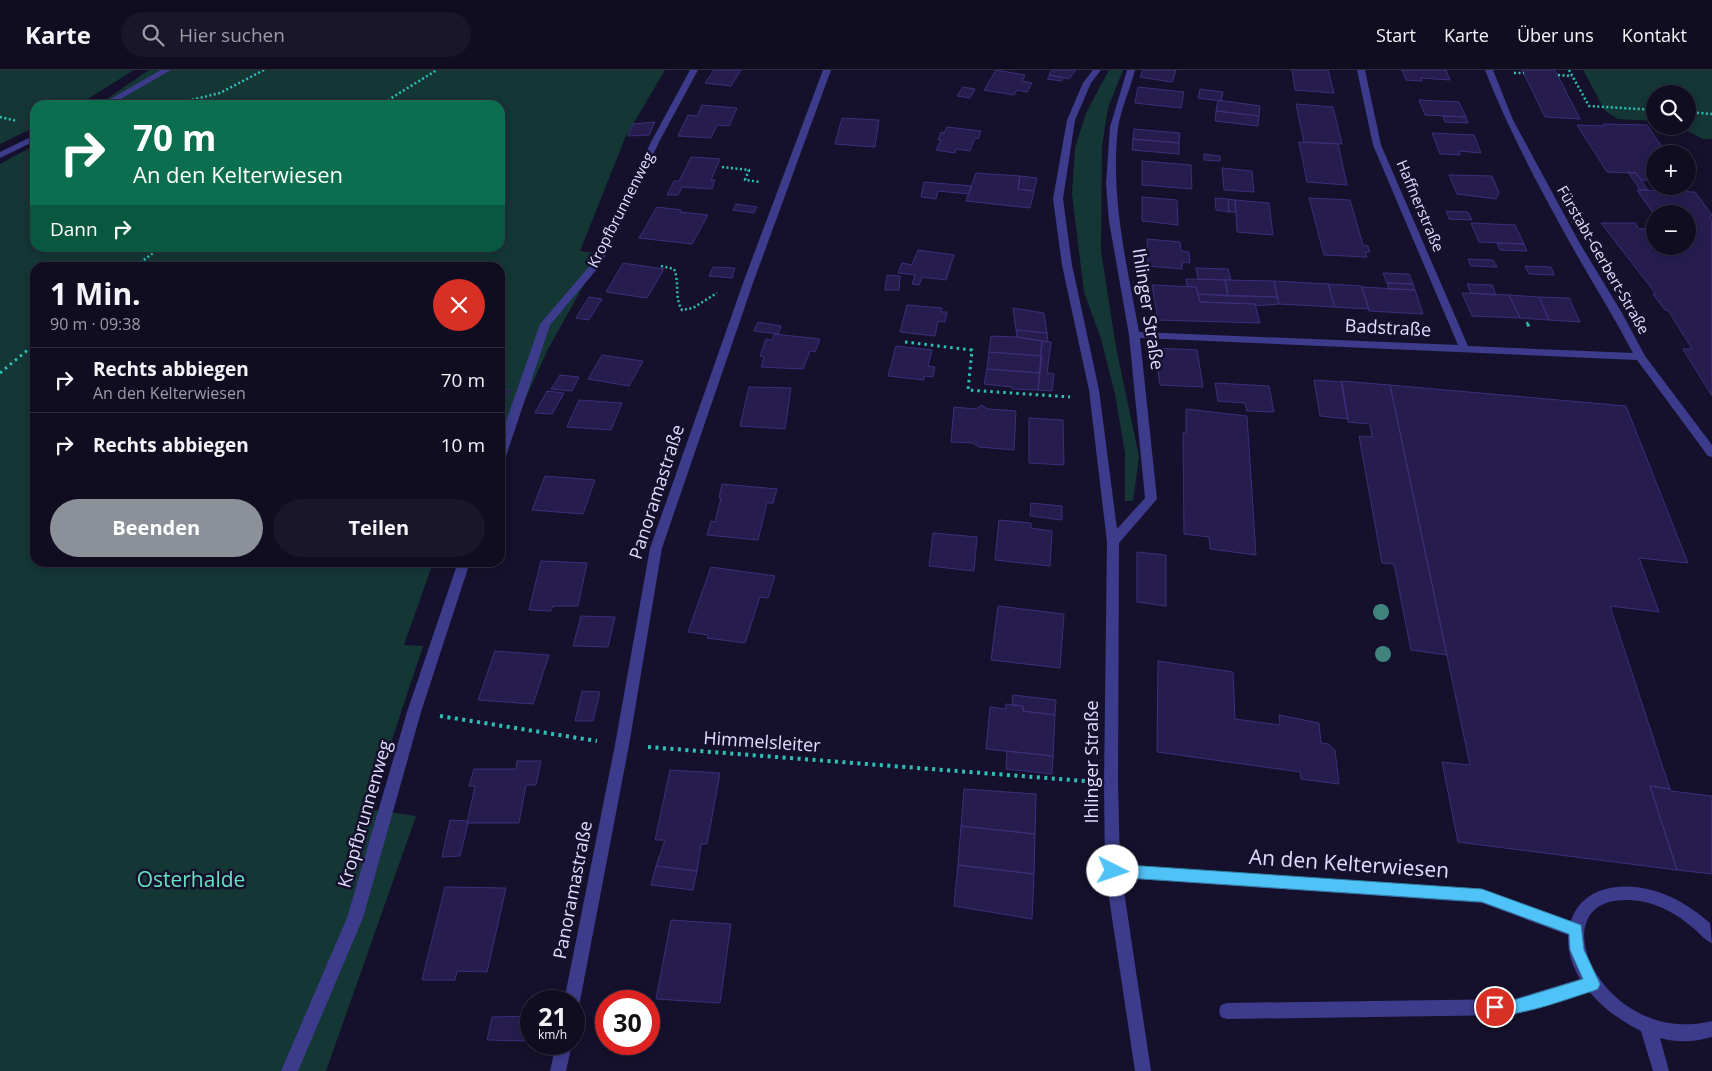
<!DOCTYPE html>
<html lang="de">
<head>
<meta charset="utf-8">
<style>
	:root { --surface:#100d21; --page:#19162a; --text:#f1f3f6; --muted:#9c9ca5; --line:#302d3f; --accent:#8c9099 }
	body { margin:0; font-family:"Open Sans",sans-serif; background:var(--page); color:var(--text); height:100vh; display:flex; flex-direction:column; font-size:19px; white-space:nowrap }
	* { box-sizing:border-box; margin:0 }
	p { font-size:16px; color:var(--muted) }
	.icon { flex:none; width:28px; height:28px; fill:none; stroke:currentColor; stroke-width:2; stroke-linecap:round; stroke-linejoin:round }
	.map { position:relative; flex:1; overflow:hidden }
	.side { position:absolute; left:30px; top:192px; width:475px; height:305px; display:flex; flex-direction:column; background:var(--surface); border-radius:15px; box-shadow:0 2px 8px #0003,0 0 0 1px var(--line) }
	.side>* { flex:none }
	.hud { position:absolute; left:30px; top:30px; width:475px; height:152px; border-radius:15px; box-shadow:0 2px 8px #0003,0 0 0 1px var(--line); background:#0b6e4f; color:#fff; overflow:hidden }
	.controls { position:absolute; left:1646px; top:15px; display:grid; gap:10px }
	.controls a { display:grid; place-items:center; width:50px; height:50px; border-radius:50%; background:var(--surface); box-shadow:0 2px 8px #0003,0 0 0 1px var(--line); font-size:25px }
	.speed { position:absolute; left:520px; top:920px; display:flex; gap:10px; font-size:25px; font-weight:700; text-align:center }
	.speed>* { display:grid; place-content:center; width:65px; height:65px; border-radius:50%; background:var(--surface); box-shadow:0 2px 8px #0003,0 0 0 1px var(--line); line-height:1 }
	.speed small { font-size:12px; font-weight:400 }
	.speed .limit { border:8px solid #d22; background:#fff; color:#111 }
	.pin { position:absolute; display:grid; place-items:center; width:42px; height:42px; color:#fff; margin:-21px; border:2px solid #fff; border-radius:50%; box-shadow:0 1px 5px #0007 }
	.me { position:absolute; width:55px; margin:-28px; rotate:94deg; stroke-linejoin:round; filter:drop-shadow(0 0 4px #0008) }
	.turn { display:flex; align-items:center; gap:18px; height:105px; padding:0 20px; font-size:22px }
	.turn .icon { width:65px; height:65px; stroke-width:2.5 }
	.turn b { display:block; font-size:35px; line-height:42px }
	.then { display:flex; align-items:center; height:48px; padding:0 20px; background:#0003; gap:10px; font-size:19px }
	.round { display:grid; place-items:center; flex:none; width:52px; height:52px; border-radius:26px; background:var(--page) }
	.headline { display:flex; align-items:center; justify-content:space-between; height:85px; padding:0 20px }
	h1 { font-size:30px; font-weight:700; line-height:38px }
	.primary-button { display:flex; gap:10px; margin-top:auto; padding:10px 20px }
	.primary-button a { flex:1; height:58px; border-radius:30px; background:var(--accent); color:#fff; font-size:20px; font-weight:700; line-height:58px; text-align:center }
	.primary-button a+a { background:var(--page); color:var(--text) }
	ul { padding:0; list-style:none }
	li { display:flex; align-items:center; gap:15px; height:65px; padding:0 20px; border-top:1px solid var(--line) }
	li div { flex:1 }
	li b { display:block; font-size:19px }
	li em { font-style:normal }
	header { display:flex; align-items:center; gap:30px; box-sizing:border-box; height:70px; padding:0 25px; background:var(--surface); border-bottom:1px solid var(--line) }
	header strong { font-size:24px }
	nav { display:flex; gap:28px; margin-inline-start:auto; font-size:18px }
	.search { width:350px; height:45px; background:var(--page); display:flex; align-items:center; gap:12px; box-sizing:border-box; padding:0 18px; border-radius:28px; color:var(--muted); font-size:19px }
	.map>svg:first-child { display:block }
	.green { fill:#143635 }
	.building { fill:#261d4e; stroke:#3c2e7a }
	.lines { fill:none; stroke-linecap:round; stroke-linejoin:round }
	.path-far2 { stroke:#2fc0b5; stroke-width:2.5; stroke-dasharray:2 2.5; stroke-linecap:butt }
	.path-far1 { stroke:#2fc0b5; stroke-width:3; stroke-dasharray:2.5 4; stroke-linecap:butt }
	.path { stroke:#2fc0b5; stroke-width:4; stroke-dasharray:3 4.5; stroke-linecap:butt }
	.service { fill:#3d3c8c; fill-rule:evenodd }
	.minor { fill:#3d3c8c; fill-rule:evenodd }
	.tree { fill:#41847e }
	.route { fill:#4fc3f7; stroke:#337fa1 }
	.labels { text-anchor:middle; stroke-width:5; stroke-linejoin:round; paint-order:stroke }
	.far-street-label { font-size:15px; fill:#e0dcff; stroke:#15112c }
	.street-label { font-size:18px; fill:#e0dcff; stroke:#15112c }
	.near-street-label { font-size:21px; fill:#e0dcff; stroke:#15112c }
	.near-park-label { font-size:21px; fill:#65e3c1; stroke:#15112c }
</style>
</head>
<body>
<header>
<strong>Karte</strong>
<div class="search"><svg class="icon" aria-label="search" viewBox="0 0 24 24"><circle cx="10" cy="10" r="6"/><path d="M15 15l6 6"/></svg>Hier suchen</div>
<nav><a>Start</a><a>Karte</a><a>Über uns</a><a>Kontakt</a></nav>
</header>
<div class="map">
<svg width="1712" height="1001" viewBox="0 0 1712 1001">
	<rect width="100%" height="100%" fill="#15112c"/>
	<!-- green -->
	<path class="green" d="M0 0H134L78 35H35V57L0 74Z
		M149 0H665L625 68 580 181 601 184 547 281 500 385V198H35V492L433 493 404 575 423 576 369 739 416 746 326 1001H0V94L35 75V178H500V35H98Z
		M1109 0H1123L1108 38 1102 76 1101 181 1116 277 1139 387 1133 431H1125V383L1115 324 1101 269 1084 222 1072 124 1075 78 1086 43Z
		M1583 0H1712V69H1703L1678 56H1688V24H1655V51L1618 49 1605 41Z"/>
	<!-- building -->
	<path class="building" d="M714 0H741L731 16 705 13Z
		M996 0 1025 5 1022 11 1032 13 1027 22 1017 20 1014 25 984 20Z
		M1052 0H1076L1069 9 1049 5Z
		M1143 0H1176L1172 12 1140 7Z
		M1292 0H1328L1334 23 1295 20Z
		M1402 0H1446L1450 10 1421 8 1422 11 1406 10Z
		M1522 0H1555L1580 49 1545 47Z
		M1050 5 1063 8 1061 11 1047 9Z
		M963 17 975 19 970 28 957 26Z
		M1138 17 1184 22 1181 38 1135 33Z
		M1200 19 1223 22 1221 31 1198 28Z
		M1218 30 1260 36 1259 46 1216 41Z
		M1419 30 1459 32 1466 47 1425 45Z
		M1296 34 1333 37 1342 74 1304 72Z
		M702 35 737 38 729 56 717 55 711 68 678 66 688 45 697 46Z
		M1216 41 1259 46 1258 56 1215 51Z
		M1443 46 1466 47 1468 53 1445 52Z
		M842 48 879 50 875 77 835 74Z
		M655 52 649 65 628 66 633 54Z
		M1603 54 1647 55 1667 84H1655V110H1641L1636 103 1607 102 1577 55 1604 56Z
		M947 57 981 61 978 69 975 68 970 81 956 79 955 83 936 80 941 70H938L941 62 944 63Z
		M1134 59 1180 63 1179 73 1133 69Z
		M1432 63 1474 65 1481 83 1459 81 1460 85 1440 84Z
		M1133 69 1179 73V84L1132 80Z
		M1299 72 1338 74 1347 115 1307 112Z
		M1204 84 1220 86V91L1204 90Z
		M691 87 720 89 711 110H715L712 119 682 117 678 125H667L674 111H679Z
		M1142 91 1191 95 1192 119 1142 115Z
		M1222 98 1252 101 1254 122 1224 120Z
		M1628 102 1636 103 1648 120H1640Z
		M976 103 1020 106 1018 119 1034 121 1030 138 966 131Z
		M1449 105 1492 106 1499 123 1496 129 1457 124Z
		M1020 106 1037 108 1034 121 1018 119Z
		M924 112 972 116 969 124 938 121 936 129 921 127Z
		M1637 120 1695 122 1712 145 1710 147 1712 149V326L1683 279H1692L1668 240H1665L1653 224H1656L1601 153H1635L1639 159 1655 158V176H1688V144H1655V146Z
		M1142 127 1177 130 1178 155 1142 151Z
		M1215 128 1228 129 1229 142 1216 140Z
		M1309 128 1350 130 1363 175 1368 176 1370 182H1365L1367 187 1324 185Z
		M1228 129 1235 130 1236 142H1229Z
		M1235 130 1269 133 1273 165 1237 162Z
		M736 134 757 137 754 143 733 140Z
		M657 137 681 140 680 142 708 145 692 174 639 168Z
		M1446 141 1468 142 1472 150 1449 149Z
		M1471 153 1515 155 1524 174 1479 172Z
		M1147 169 1180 172 1181 181 1189 182 1190 193 1182 192V199L1148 196Z
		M1497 173 1524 174 1527 181 1500 180Z
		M918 180 954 185 946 210 922 207 919 215 912 214 915 205 898 203 902 193 912 195Z
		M1468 189 1493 190 1497 197 1471 196Z
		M623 193 664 199 647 228 606 222Z
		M1525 196 1551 197 1554 205 1529 204Z
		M713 197 735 198 732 208 709 206Z
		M1196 198 1228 199 1231 210 1198 209Z
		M1383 203 1409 204 1413 214 1387 213Z
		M887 205 900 206 899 220H885Z
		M1186 209 1225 210 1228 226 1198 224 1196 217 1187 216Z
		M1225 210 1274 211 1277 227 1228 226Z
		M1274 211 1328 214 1335 237 1279 234Z
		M1387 213 1413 214 1415 220 1389 219Z
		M1328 214 1361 216 1369 239 1335 237Z
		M1467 214 1492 215 1496 225 1471 223Z
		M1152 215 1196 217 1200 232 1255 234 1260 253 1158 250Z
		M1362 217 1415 220 1423 244 1369 241Z
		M1462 223 1509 225 1520 248 1472 246Z
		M1198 224 1277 227 1279 234 1255 236V234L1200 232Z
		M1509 225 1539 227 1549 250 1520 248Z
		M589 227 602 229 589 250 576 248Z
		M1539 227 1569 228 1580 252 1549 250Z
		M907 235 942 238 941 242H947L945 252 938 251 935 266 900 262Z
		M1013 238 1044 243 1047 263 1016 260Z
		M758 252 781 256 778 264 754 261Z
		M1016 260 1047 263 1048 272 1017 267Z
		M774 264 820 269 815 282 810 281 803 299 761 297 764 287 760 286 766 269 772 270Z
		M991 266 1017 267 1042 271 1040 286 989 282Z
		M1042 271 1051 272 1047 303 1054 304 1052 321 1038 320Z
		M896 276 932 280 928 296 935 297 933 307 924 306V310L888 306Z
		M1155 278 1197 280 1203 317 1160 315Z
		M989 282 1042 286 1040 303 987 299Z
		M602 285 643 291 629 316 588 309Z
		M987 299 1040 303 1038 320 1012 319V317L984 314Z
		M560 305 579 307 572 321 551 319Z
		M1314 310 1342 312 1348 349 1320 346Z
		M1341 311 1390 315 1447 585 1411 580 1394 494 1382 493 1359 366 1372 367 1370 354 1348 352Z
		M1215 313 1269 316 1274 342 1247 341 1245 333 1218 331Z
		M1390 315 1626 336 1688 493 1639 488 1659 542 1610 536 1670 719 1650 716 1677 800 1458 772 1442 692 1470 695Z
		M749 317 791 318 785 359 740 356Z
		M500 319 510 320 503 333 500 332Z
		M547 321 564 323 552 344 535 343Z
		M579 330 622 333 611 360 567 357Z
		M981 335 988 339 1016 341 1014 380 979 377 973 373 951 372 954 337 976 339Z
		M1186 339 1247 346 1256 485 1210 479 1209 467 1184 464 1183 363H1186Z
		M1029 348 1063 350 1064 395 1029 393Z
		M545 406 595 410 583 444 532 440Z
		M722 414 777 419 773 433H767L758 470 707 465 711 451 715 452 721 428H719Z
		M1031 433 1062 436V450L1030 446Z
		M999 450 1031 453V458L1052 461 1050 496 995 490Z
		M933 463 977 467 974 501 929 496Z
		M1137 482 1166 485V536L1137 532Z
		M541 491 587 493 578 536H553L551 541 529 540Z
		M711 497 775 506 768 528 760 527 745 573 707 568 708 565 688 562Z
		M998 536 1064 544 1060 598 991 590Z
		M581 546 615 547 608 577 573 576Z
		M495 581 549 585 533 634 478 630Z
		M1158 591 1233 602 1235 649 1280 655 1279 645 1319 653 1321 673 1328 674 1335 680 1339 714 1301 709 1300 702 1157 682Z
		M582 621 600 622 593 651H575Z
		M1013 625 1056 630 1055 645 1023 641V636L1012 635Z
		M1006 634 1023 636V641L1055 645 1053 686 986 679 990 637 1006 639Z
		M1007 681 1053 686 1052 704 1006 699Z
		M517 691H541L536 715H526L519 753H467L475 716H469L474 699H516Z
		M670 700 720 703 707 774H701L697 801 656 796 665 770H655Z
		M1650 716 1670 719 1671 721 1712 726V804L1677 800Z
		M964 719 1036 724 1035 764 961 756Z
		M450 750 467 751 468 753 460 786 442 787Z
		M961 756 1035 764 1034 804 958 795Z
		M958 795 1034 804 1032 849 954 836Z
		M656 796 697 801 693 820 651 815Z
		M445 817 506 818 487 902 457 901 455 910H422Z
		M671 850 731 854 720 933 656 929Z
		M531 946 530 971 487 970 492 947Z"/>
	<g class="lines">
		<!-- path-far2 -->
		<path class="path-far2" d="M1569 0 1589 36 1655 40
			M1514 3H1524
			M1558 5 1572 6
			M170 35 220 23 264 0
			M380 35 437 0
			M1688 42 1712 44
			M0 47 17 51
			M722 97 749 100 745 110 761 112
			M661 196 674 199C680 213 674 227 682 240L693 238 717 223
			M133 198 160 178
			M1527 252 1528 255"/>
		<!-- path-far1 -->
		<path class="path-far1" d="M1528 254 1529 259
			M905 272 972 280 968 320 1070 327
			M0 303 35 274"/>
		<!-- path -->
		<path class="path" d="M440 646 597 671
			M648 677 1085 711"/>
		<!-- service -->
		<path class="service" d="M1593 905 1599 907 1601 913 1599 919 1514 945 1227 949 1221 947 1219 941 1221 935 1227 933 1514 929Z"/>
		<!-- minor -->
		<path class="minor" d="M161 0H171L110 35H100Z
			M690 0H698L659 72 602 193 550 255 506 386 500 390V369L540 254 593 192 651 72Z
			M823 0H831L753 213 662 478 629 675 580 931 578 937 574 938V931H564L615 675 650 478 743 213Z
			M1093 0H1101L1091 13 1075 50 1063 129 1072 195 1099 320 1117 459 1145 428 1129 265 1109 151 1106 114 1110 57 1127 0H1135C1130 19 1121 39 1118 58 1110 127 1127 195 1139 262L1458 275 1373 75 1357 0H1365L1381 75 1468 276 1633 283C1613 245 1590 209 1569 171 1538 115 1508 59 1485 0H1493L1513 50 1579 172 1622 243 1645 286 1712 375V387L1708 386 1637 290 1140 268 1157 429 1119 473 1118 713 1120 795 1482 819 1571 851C1575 837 1585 827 1599 821 1639 807 1681 827 1710 853L1712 873C1704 870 1699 862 1692 857 1678 845 1662 836 1645 832 1528 810 1596 980 1712 951V967C1694 972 1678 973 1660 968L1669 1001H1653L1641 961C1606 944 1566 909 1568 865L1482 833 1122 808 1151 1001H1135L1105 801 1104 713 1107 472 1089 320 1062 195 1053 129 1067 50 1083 13Z
			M35 65V71L0 88V82Z
			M458 492H470L421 642 363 848 298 1001H281L347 848 407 642Z
			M556 974H572L566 1001H550Z"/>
	</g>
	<!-- trees -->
	<g class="tree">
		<circle cx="1381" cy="542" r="8"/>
		<circle cx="1383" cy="584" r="8"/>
	</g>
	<!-- route -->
	<path class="route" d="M1113 794 1482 819 1581 855 1584 880 1600 914 1598 919 1593 921C1569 928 1512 951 1490 942L1488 937 1490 932 1495 930H1514L1583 909 1570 880 1569 864 1482 832 1113 807 1108 805 1106 801 1108 796Z"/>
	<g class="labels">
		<!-- far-street labels -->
		<g class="far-street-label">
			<text transform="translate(1420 136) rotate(67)" y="5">Haffnerstraße</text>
			<text transform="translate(621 140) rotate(-63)" y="5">Kropfbrunnenweg</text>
			<text transform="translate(1603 190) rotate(60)" y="5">Fürstabt-Gerbert-Straße</text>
		</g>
		<!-- street labels -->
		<g class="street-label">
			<text transform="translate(1148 239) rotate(81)" y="6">Ihlinger Straße</text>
			<text transform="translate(1388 258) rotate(3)" y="6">Badstraße</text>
			<text transform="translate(657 422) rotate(-72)" y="6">Panoramastraße</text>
			<text transform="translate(762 672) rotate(4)" y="6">Himmelsleiter</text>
			<text transform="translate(1092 692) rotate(-90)" y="6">Ihlinger Straße</text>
			<text transform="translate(365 744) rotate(-74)" y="6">Kropfbrunnenweg</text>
			<text transform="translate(573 820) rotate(-79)" y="6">Panoramastraße</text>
		</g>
		<!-- near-street labels -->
		<g class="near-street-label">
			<text transform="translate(1349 794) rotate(4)" y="7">An den Kelterwiesen</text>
		</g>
		<!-- near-park labels -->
		<g class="near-park-label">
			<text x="191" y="817">Osterhalde</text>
		</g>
	</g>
</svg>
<div class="controls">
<a><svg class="icon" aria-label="search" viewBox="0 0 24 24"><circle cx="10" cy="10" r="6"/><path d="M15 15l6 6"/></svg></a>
<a>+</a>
<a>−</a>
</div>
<div class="speed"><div>21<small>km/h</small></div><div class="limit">30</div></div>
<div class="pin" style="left:1495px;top:937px;background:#d93025"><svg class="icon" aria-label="arrive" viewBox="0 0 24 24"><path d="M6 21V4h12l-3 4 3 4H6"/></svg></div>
<svg class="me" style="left:1113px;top:801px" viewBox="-20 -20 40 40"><circle r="19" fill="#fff"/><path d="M0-13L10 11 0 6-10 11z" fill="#4fc3f7"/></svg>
<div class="hud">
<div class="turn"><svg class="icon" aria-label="right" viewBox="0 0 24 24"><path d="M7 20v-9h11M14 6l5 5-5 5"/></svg><div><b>70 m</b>An den Kelterwiesen</div></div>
<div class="then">Dann<svg class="icon" aria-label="right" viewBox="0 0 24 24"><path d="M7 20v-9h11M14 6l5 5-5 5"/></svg></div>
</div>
<section class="side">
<div class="headline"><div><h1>1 Min.</h1><p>90 m · 09:38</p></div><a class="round" style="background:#d93025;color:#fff"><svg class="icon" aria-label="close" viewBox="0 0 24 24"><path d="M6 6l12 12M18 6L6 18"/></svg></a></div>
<ul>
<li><svg class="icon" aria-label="right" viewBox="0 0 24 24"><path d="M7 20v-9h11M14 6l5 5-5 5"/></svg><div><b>Rechts abbiegen</b><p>An den Kelterwiesen</p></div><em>70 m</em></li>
<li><svg class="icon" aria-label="right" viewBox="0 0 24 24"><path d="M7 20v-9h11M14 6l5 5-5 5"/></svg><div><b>Rechts abbiegen</b></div><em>10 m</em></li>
</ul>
<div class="primary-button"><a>Beenden</a><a>Teilen</a></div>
</section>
</div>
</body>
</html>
